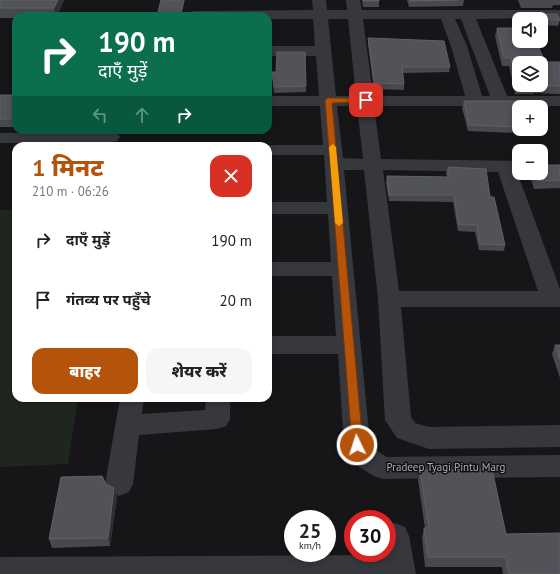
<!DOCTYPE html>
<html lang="hi">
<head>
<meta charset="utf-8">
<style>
	:root { --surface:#fff; --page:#f6f6f6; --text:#222; --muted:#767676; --accent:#b45309 }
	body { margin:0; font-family:"PT Sans","Noto Sans Devanagari",sans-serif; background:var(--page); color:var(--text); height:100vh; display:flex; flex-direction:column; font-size:15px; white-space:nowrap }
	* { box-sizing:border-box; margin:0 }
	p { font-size:13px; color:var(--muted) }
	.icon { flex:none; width:22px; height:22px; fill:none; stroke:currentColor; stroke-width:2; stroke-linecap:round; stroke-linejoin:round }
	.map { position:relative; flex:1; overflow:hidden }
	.drawer { position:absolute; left:12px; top:142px; width:260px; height:260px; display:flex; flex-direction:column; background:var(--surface); border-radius:12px; box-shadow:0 2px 6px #0003 }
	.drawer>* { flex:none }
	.top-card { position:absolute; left:12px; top:12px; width:260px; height:122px; border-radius:12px; box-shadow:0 2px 6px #0003; background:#0b6e4f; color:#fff; overflow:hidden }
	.controls { position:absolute; left:512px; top:12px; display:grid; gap:8px }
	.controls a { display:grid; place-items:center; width:36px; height:36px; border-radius:8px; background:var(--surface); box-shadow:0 2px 6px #0003; font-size:20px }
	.speed { position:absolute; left:284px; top:510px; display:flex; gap:8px; font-size:20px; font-weight:700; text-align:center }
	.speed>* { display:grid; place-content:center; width:52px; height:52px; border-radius:50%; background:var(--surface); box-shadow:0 2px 6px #0003; line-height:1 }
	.speed small { font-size:10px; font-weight:400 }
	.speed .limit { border:6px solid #d22; background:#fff; color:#111 }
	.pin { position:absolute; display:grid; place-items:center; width:34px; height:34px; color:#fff; margin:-17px; border-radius:8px; box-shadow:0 2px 6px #0006 }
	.me { position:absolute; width:44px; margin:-22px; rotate:356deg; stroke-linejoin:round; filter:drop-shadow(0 0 3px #0008) }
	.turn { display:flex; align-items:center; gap:14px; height:84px; padding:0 20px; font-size:18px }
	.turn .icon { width:52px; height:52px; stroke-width:2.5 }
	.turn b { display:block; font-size:28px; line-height:34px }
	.lanes { display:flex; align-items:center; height:38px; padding:0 20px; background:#0003; justify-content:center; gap:20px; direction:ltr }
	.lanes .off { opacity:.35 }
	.round { display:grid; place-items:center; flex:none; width:42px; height:42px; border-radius:12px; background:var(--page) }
	.head { display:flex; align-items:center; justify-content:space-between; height:68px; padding:0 20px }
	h1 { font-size:24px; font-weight:800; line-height:30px; color:var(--accent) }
	.cta { display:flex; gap:8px; margin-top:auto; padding:8px 20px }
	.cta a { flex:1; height:46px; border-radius:12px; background:var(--accent); color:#fff; font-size:16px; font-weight:800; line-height:46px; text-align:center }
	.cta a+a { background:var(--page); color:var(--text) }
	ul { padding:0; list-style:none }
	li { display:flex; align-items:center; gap:12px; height:60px; padding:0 20px }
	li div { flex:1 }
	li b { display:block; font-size:15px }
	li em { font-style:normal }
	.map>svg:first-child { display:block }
	.green { fill:#1e261f }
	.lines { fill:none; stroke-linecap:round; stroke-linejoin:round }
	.minor { fill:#37383d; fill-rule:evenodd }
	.wall { fill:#47494d }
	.shaded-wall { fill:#2f3033 }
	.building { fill:#525359; stroke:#5f6168 }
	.route { fill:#b45309; stroke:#753606 }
	.slow { fill:#f59e0b }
	.labels { text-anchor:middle; stroke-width:3; stroke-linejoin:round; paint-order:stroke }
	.street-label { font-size:11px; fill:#a8adb8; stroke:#111113 }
</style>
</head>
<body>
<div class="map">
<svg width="560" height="574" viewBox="0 0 560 574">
	<rect width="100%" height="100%" fill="#161618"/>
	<!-- green -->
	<path class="green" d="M0 210H16V398H78L68 464 0 467Z"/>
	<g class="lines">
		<!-- minor -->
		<path class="minor" d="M312 0H326L327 10H347L346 0H360L362 10H560V18L476 19 507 96H560V106H374L381 159 519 161V173L517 172 560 289V307H401L411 417 415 423 429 427 560 425V447L429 449 397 438 385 420 378 299 364 170H344L370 443 374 449 387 457 560 455V477L383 479 374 476 356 465 344 445 338 354H268V336H336L332 276H268V262H331L328 214H268V202H327L324 155H268V146H262L268 145H323L320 106H268V96H319L316 56H268V46H315L313 19H268V16L187 15 189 12 194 11 313 10ZM328 19H348L356 96H336ZM363 19H441L451 46 465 96H373ZM455 19H461L490 96H482L467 46ZM337 106H357L363 159 343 158ZM383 170 498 172 538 291H399Z
			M111 132 117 133 120 137 117 141 111 142 0 143V133Z
			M120 398H144L142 414 205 410 206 398H230V419L226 426 217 429 139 435 133 484 129 492 119 496 109 492 105 484Z
			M395 523 405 527 409 536 416 574H0V557L383 555V553H387V526Z"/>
	</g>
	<!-- wall -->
	<path class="wall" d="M0 0H68H64L57 16H16V18H0Z
		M362 0H379V7H363Z
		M407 0H464L463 6 409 7Z
		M518 0H560V5H553L552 8H521Z
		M526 14 560 20 558 26 541 25V19H525Z
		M497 28 545 62H560V94L534 93V94H515L509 66H502L495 36Z
		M368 38 450 67 449 72 403 73 404 84V90L374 89 368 43Z
		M272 72 306 86V92L274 93Z
		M0 95H16V127H0Z
		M464 101 519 107V129H541V111L545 128 544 134 468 131 462 108Z
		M560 165V188L534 189 529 173H541Z
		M448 167 490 197 505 245 504 251 479 250 475 232 458 231 453 202 389 201 386 183 387 176 447 177 446 173Z
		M555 345H560V378L552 354Z
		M420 470 506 534 560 574H503L502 567H425L422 538 424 528H425L418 480Z
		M106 484 117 497 110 546 52 548 49 539Z"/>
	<!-- shaded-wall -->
	<path class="shaded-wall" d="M58 0H64L57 16H56L54 8Z
		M184 0H185L181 16V13Z
		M114 488 117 497 110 546 108 538Z"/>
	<!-- building -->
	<path class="building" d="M0 0H58L54 8H0Z
		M161 0H184L181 13H189L188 16H157Z
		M363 0H379V1H363Z
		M410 0H458L410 1Z
		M526 14H557L560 20 527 19Z
		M497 28H519V41H536L545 62H560V86L538 85H541V63H519V85H535V87H517L511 58H504Z
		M368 38 444 41 450 67H402L404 84 374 83Z
		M277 52H305L306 86 274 87 272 72H276Z
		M0 95H16V119H0Z
		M464 101H538L540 107H519V127L469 125Z
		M541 111 545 128H541Z
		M541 165H560V180L537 181 534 173H541Z
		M448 167 486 169 490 197H494L505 245 480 244 477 225H459L454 195H389L387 176 448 177Z
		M555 345H560V359Z
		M492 469 506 534 560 533V574H509L506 557H428L424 528H429L420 470Z
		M102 476 106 484 114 488 108 538 49 539 61 477Z"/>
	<!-- route -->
	<path class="route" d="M328 98H366L369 100 366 102 332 103 363 445 361 448 357 450 353 448 352 445 325 100Z"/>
	<!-- slow -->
	<path class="slow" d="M333 144 336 147 343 223 339 226 335 223 329 147Z"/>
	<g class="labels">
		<!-- street labels -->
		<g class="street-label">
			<text x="446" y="471">Pradeep Tyagi Pintu Marg</text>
		</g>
	</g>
</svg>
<div class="controls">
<a><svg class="icon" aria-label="sound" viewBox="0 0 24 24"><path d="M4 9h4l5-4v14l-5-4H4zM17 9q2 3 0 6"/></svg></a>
<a><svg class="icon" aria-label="layers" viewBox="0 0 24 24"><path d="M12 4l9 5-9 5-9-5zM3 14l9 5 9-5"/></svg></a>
<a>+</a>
<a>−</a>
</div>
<div class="speed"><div>25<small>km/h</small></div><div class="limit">30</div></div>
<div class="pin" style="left:366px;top:100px;background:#d93025"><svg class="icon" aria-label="arrive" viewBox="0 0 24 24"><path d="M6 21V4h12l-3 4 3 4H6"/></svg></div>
<svg class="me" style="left:357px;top:445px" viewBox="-20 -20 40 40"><circle r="17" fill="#b45309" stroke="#fff" stroke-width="3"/><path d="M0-11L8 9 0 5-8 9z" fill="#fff"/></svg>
<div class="top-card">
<div class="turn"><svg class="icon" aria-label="right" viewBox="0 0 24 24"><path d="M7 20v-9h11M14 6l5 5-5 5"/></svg><div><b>190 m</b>दाएँ मुड़ें</div></div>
<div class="lanes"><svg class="icon off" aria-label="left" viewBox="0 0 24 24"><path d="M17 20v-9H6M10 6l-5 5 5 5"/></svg><svg class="icon off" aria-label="ahead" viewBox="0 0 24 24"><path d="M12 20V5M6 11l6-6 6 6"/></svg><svg class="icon" aria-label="right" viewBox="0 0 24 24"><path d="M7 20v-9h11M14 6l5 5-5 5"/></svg></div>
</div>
<section class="drawer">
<div class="head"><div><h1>1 मिनट</h1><p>210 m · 06:26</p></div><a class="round" style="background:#d93025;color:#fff"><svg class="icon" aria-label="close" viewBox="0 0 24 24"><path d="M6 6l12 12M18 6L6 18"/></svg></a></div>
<ul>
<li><svg class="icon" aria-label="right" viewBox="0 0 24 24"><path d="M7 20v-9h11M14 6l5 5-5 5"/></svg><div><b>दाएँ मुड़ें</b></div><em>190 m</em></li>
<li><svg class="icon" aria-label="arrive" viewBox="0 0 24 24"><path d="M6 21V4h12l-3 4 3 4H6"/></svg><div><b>गंतव्य पर पहुँचे</b></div><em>20 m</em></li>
</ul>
<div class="cta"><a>बाहर</a><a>शेयर करें</a></div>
</section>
</div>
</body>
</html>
